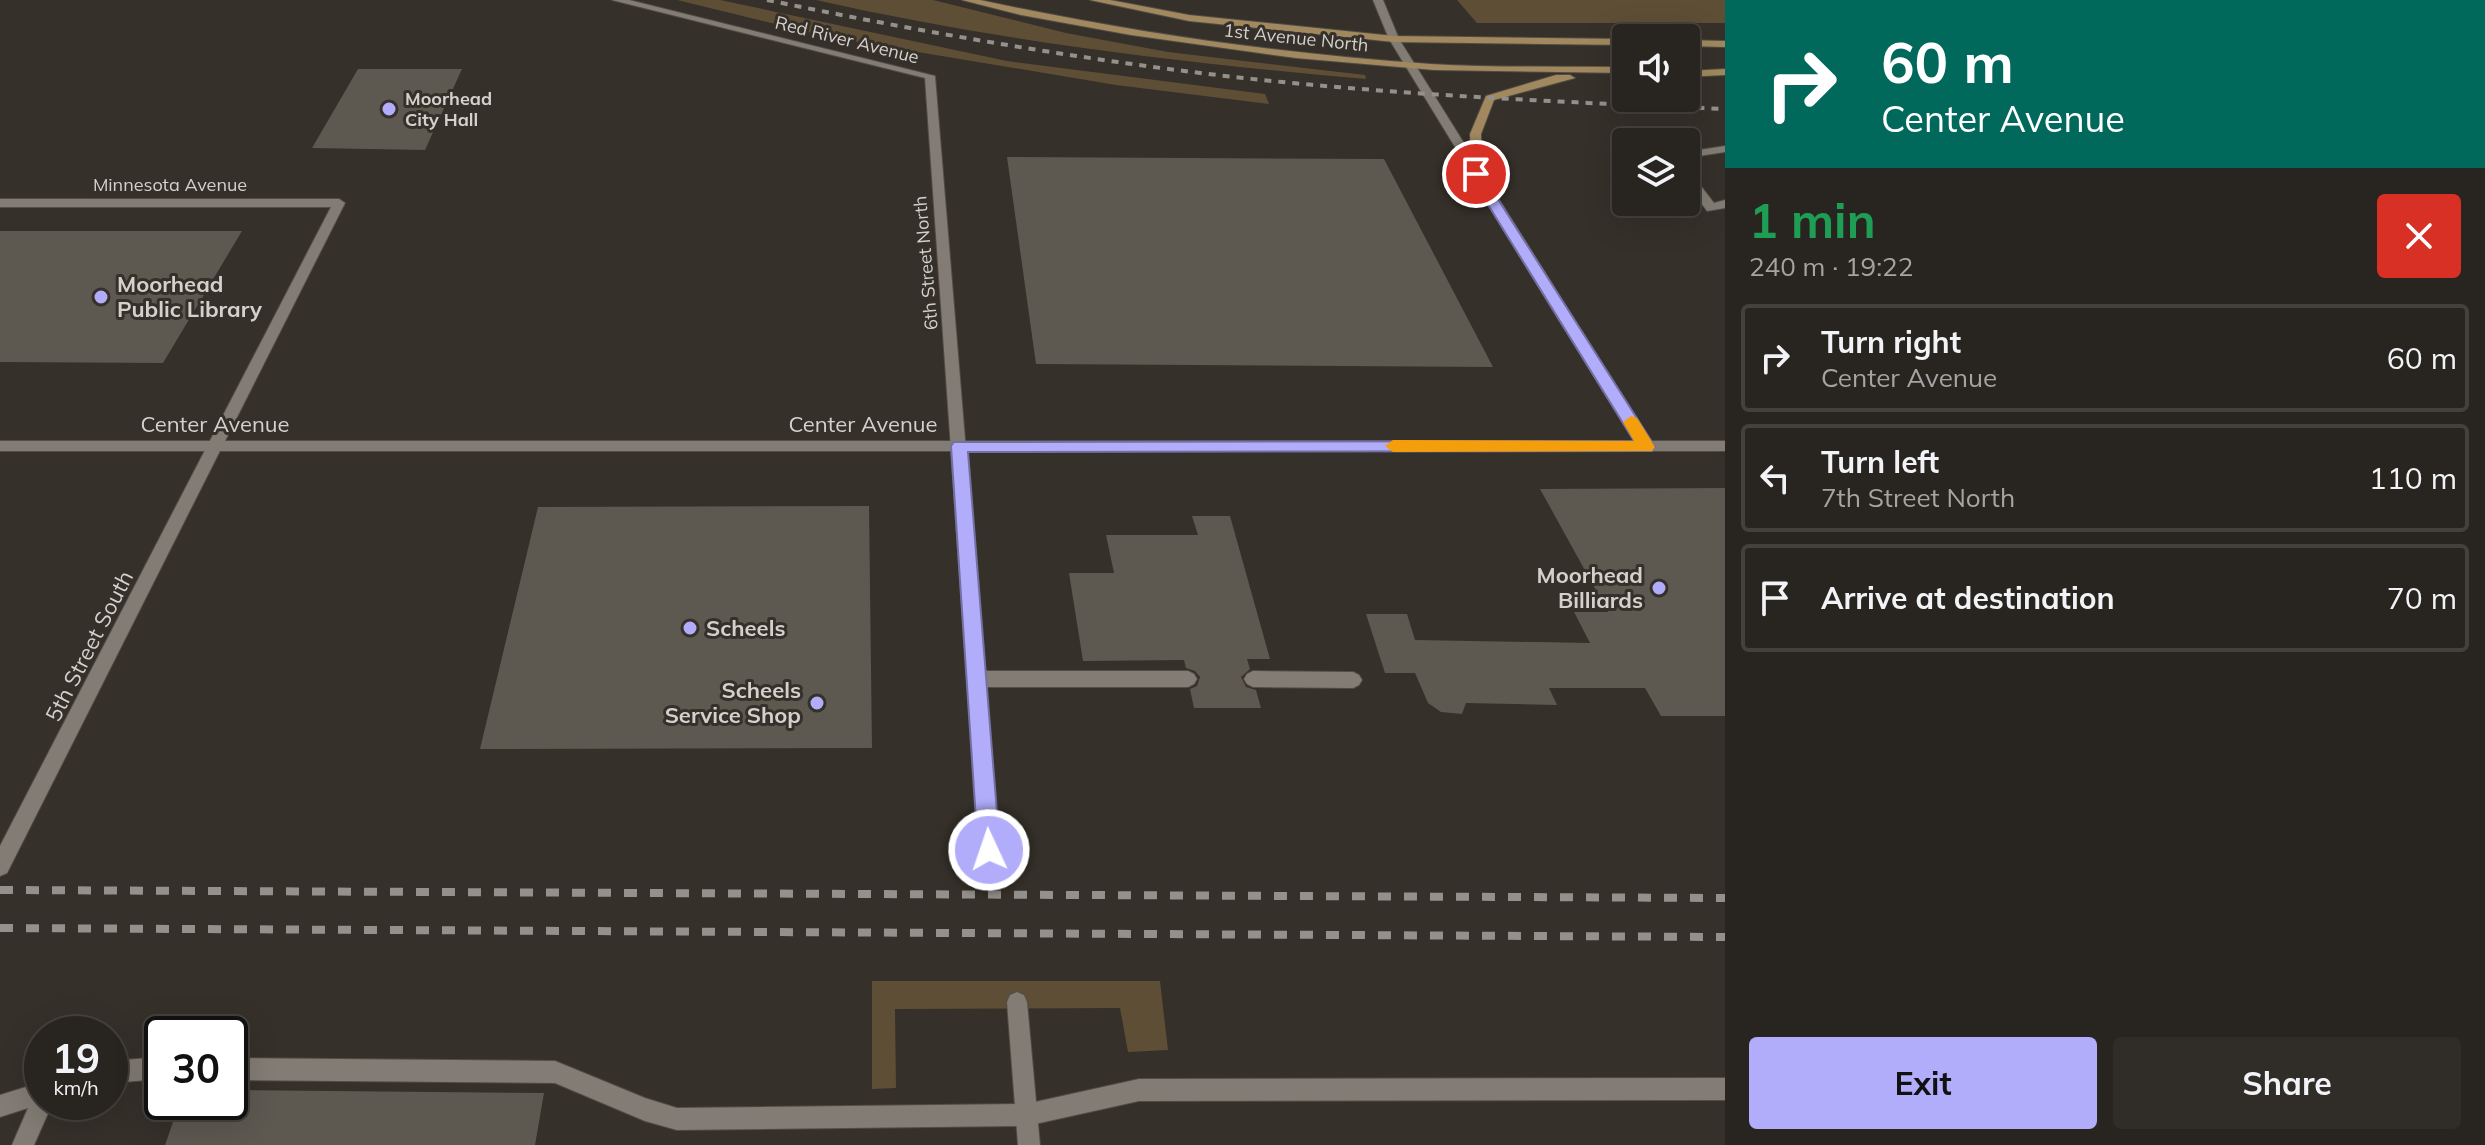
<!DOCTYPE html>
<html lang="en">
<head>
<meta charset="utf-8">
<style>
	:root { --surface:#28241f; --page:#302c28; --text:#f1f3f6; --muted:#a5a4a4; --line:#44413d; --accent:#b1adfa }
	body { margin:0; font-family:Mulish,sans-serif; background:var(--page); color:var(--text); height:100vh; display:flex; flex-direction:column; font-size:30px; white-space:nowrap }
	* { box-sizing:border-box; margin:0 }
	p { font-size:26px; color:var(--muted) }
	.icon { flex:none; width:44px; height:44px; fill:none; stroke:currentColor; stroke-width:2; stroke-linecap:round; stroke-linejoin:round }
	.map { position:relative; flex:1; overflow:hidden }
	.side { display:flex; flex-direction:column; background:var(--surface); width:760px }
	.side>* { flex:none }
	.guide { background:#00695c; color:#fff; overflow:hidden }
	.tools { position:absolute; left:1612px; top:24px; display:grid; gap:16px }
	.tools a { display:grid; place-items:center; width:88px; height:88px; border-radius:8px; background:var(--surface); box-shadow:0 8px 32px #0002,0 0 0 2px var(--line); font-size:40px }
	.speed { position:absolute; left:24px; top:1016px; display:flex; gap:16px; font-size:40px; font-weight:700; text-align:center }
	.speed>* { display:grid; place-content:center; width:104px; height:104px; border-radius:50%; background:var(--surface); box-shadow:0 8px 32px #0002,0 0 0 2px var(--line); line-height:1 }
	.speed small { font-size:20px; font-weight:400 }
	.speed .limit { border:4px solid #111; border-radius:12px; background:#fff; color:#111 }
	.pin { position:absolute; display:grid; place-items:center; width:68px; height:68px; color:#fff; margin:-34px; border:4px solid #fff; border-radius:50%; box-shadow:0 2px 8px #0007 }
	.me { position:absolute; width:88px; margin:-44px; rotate:357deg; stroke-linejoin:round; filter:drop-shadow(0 0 6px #0008) }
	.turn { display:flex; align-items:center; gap:28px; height:168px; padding:0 24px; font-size:36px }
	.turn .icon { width:104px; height:104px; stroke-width:2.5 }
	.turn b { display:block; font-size:56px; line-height:68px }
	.round { display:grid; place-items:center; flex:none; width:84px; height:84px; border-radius:8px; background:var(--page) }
	.overview { display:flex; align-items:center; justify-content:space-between; height:136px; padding:0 24px }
	h1 { font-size:48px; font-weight:700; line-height:60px; color:#1e9e55 }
	.button { display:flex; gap:16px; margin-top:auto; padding:16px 24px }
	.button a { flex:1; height:92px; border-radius:8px; background:var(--accent); color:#111; font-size:32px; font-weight:700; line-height:92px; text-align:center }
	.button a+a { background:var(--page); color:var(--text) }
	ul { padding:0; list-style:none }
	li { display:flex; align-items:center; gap:24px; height:108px; margin:0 16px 12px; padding:0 8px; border:4px solid var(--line); border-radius:8px }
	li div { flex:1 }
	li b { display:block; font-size:30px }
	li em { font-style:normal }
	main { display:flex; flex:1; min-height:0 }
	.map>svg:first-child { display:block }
	.green { fill:#5e4e36 }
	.building { fill:#5d5850 }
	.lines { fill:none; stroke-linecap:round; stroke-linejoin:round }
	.service-casing { stroke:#504c46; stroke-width:2 }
	.minor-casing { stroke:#504c46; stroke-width:2 }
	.tertiary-casing { stroke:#504c46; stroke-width:2 }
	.secondary-casing { stroke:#504c46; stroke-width:2 }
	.service { fill:#827c74; fill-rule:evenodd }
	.minor { fill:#827c74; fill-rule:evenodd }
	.tertiary { fill:#827c74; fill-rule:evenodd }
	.secondary { fill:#a1885e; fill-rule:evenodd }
	.rail-far1 { stroke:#94908b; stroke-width:4; stroke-dasharray:7 7; stroke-linecap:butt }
	.rail { stroke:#94908b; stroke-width:8; stroke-dasharray:13 13; stroke-linecap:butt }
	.route { fill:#b1adfa; stroke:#7370a2; stroke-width:2 }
	.slow { fill:#f59e0b }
	.poi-dot { fill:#b1adfa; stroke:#353029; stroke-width:3 }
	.labels { text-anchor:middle; stroke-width:6; stroke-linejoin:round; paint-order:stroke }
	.far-street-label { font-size:18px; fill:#d4d1cd; stroke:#353029 }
	.far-poi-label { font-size:18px; font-weight:bold; fill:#d4d1cd; stroke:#353029; text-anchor:start }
	.poi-label { font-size:22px; font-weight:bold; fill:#d4d1cd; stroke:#353029; text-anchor:start }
	.street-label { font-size:22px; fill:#d4d1cd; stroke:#353029 }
</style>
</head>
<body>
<main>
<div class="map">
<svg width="1725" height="1145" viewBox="0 0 1725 1145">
	<rect width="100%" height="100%" fill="#353029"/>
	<!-- green -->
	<path class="green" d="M677 0H720L1007 61 1265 94 1269 104 1116 85 828 37Z
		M816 0H933L1066 33 1168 52 1365 75 1366 79C1182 63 997 41 816 0Z
		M1457 0H1725V23H1477Z
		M872 981H1160L1168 1050 1128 1052 1120 1008 895 1009 896 1088 872 1089Z"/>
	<!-- building -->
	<path class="building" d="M358 69H462L425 150 312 148Z
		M1007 157 1384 159 1493 367 1036 364Z
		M0 231H242L163 363 0 362Z
		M1725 488V716H1661L1645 688H1549L1557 705 1466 703 1462 714 1441 712 1428 703 1415 673H1385L1366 614H1407L1415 640 1590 643 1574 612H1608L1540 489Z
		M869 506 872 748 480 749 538 507Z
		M1192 516H1230L1270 659H1247L1250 669 1241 677 1246 687 1256 690 1261 708H1194L1190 689 1197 686 1200 677 1195 671 1186 668 1184 660 1083 661 1069 573H1114L1106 535H1198Z
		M230 1090 544 1093 535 1145H165L180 1102H230Z"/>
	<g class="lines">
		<defs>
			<path id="service" d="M1373 0H1383L1399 39 1397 41 1389 39Z
				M1725 146V152L1686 158V152Z
				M1686 171 1690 172 1714 203 1725 200V208L1707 211 1686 182Z
				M977 671H1188L1194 674 1197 679 1194 684 1188 687H977L971 684 968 679 971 674Z
				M1253 671 1353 672 1359 675 1362 680 1359 685 1353 688 1253 687 1247 684 1244 679 1247 674Z
				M162 1057V1079L110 1083V1061Z
				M230 1058 555 1061 645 1098 677 1108 1026 1104 1139 1079 1725 1078V1100L1139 1101 1026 1126 677 1130 645 1121 555 1083 230 1080Z
				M42 1082V1102H53L34 1145H12L28 1108 0 1117V1095Z"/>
			<path id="minor" d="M612 0H629L935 76 999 850 996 857 989 860 982 857 979 850 925 78Z
				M1391 37 1399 39 1651 443 1653 447 1651 451H1641L1389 39Z
				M0 199H339L345 203 7 873 0 876V846L331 207H0Z
				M1017 992 1024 995 1027 1002 1040 1145H1018L1007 1002 1010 995Z"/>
			<path id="tertiary" d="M0 441H1725V451H0Z"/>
			<path id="secondary" d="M962 0H980C1129 32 1280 54 1431 64 1496 68 1561 66 1626 67V73L1434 70 1296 58 1131 35 1021 15Z
				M1090 0H1110L1189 15 1394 36 1626 39V45L1394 42 1189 21Z
				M1686 40 1725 41V47L1686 46Z
				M1725 69V75L1686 77V71Z
				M1556 75H1570L1575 78 1494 100 1481 134 1482 174 1472 176 1470 134 1486 96Z"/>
		</defs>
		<!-- service casing -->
		<use href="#service" class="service-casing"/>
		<!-- minor casing -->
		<use href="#minor" class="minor-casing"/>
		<!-- tertiary casing -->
		<use href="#tertiary" class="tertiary-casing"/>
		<!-- secondary casing -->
		<use href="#secondary" class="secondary-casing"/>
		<!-- service -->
		<use href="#service" class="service"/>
		<!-- minor -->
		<use href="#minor" class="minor"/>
		<!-- tertiary -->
		<use href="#tertiary" class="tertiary"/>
		<!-- secondary -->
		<use href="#secondary" class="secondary"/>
		<!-- rail-far1 -->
		<path class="rail-far1" d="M767 0C922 32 1077 59 1234 77 1397 95 1561 102 1725 109"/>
		<!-- rail -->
		<path class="rail" d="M0 890 1725 898
			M0 928 1725 937"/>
	</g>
	<!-- route -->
	<path class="route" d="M1471 171 1482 174 1652 442 1655 447 1652 451 968 452 1000 850 997 858 989 861 982 858 978 850 951 446 954 442 1634 441 1469 174Z"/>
	<!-- slow -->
	<path class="slow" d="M1631 416 1637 418 1655 447 1652 451 1393 452 1385 446 1393 440 1634 441 1623 422Z"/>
	<!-- markers -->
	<g class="poi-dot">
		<circle cx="389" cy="109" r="8"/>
		<circle cx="101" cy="297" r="8"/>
		<circle cx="1659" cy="588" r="8"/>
		<circle cx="690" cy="628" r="8"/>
		<circle cx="817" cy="703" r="8"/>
	</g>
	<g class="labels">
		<!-- far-street labels -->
		<g class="far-street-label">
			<text transform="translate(1296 38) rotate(6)" y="6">1st Avenue North</text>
			<text transform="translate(847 40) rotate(14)" y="6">Red River Avenue</text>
			<text x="170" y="191">Minnesota Avenue</text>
			<text transform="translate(926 263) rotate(-95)" y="6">6th Street North</text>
		</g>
		<!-- far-poi labels -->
		<g class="far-poi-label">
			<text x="405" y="105">Moorhead<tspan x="405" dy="21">City Hall</tspan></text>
		</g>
		<!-- poi labels -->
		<g class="poi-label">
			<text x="117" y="292">Moorhead<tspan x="117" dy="25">Public Library</tspan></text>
			<text x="1643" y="583" text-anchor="end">Moorhead<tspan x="1643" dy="25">Billiards</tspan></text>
			<text x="706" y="636">Scheels</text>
			<text x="801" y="698" text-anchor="end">Scheels<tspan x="801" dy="25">Service Shop</tspan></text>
		</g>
		<!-- street labels -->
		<g class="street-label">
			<text x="215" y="432">Center Avenue</text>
			<text x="863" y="432">Center Avenue</text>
			<text transform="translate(89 646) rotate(-63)" y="8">5th Street South</text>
		</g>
	</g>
</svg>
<div class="tools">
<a><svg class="icon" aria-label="sound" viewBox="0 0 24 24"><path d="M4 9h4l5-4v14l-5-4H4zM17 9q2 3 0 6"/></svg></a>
<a><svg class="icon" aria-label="layers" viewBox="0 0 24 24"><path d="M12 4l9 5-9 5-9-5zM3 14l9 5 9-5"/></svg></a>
</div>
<div class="speed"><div>19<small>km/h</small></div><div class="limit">30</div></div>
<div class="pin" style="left:1476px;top:174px;background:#d93025"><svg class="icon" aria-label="arrive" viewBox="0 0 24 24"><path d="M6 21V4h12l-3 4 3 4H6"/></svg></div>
<svg class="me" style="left:989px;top:850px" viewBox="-20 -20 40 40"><circle r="17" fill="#b1adfa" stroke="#fff" stroke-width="3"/><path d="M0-11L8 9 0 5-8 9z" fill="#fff"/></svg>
</div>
<section class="side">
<div class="guide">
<div class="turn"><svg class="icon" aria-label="right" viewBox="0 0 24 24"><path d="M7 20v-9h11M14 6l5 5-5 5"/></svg><div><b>60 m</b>Center Avenue</div></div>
</div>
<div class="overview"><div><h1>1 min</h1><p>240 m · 19:22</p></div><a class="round" style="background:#d93025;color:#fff"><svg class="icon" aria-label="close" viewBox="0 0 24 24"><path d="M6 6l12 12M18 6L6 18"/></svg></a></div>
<ul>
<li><svg class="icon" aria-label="right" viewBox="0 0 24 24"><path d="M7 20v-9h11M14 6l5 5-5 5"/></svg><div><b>Turn right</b><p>Center Avenue</p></div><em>60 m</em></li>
<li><svg class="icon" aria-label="left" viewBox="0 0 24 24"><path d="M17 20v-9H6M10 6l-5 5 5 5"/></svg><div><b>Turn left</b><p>7th Street North</p></div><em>110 m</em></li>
<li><svg class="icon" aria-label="arrive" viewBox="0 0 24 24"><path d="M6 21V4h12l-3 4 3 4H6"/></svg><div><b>Arrive at destination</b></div><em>70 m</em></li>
</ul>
<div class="button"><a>Exit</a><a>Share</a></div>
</section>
</main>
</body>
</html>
